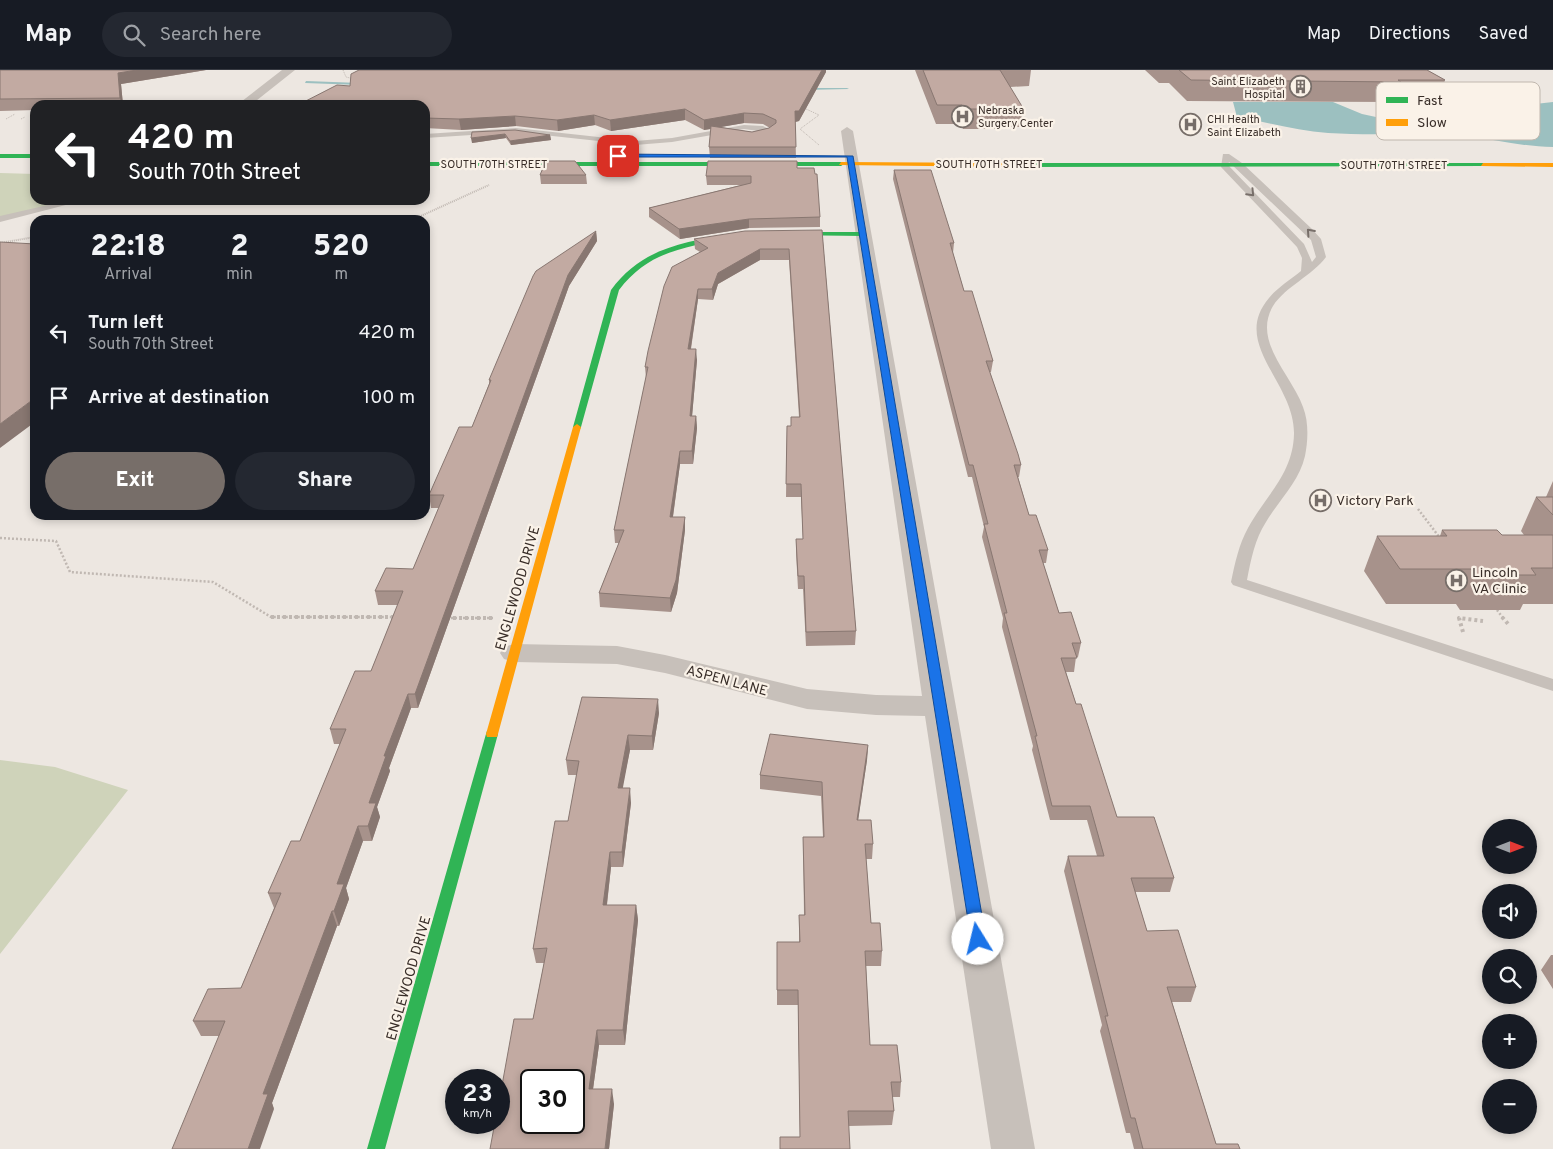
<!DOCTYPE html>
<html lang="en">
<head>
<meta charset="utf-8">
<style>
	:root { --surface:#171b24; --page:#242831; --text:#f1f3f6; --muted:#9ea1a6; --line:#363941; --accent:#776e69 }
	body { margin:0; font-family:Overpass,sans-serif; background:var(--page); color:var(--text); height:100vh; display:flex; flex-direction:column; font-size:19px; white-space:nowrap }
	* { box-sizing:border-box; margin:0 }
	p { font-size:16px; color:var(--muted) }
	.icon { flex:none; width:28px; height:28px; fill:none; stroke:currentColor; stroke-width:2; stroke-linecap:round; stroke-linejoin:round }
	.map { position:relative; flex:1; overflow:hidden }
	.sheet { position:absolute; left:30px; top:145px; width:400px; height:305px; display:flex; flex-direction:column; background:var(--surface); border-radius:15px; box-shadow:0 2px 8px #0003 }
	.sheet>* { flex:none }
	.top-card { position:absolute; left:30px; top:30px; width:400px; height:105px; border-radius:15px; box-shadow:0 2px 8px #0003; background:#202124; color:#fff; overflow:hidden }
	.needle { width:32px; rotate:90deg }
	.fabs { position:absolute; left:1482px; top:749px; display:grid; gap:10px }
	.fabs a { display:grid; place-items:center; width:55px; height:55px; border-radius:50%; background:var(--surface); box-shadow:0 2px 8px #0003; font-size:25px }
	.speed { position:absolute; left:445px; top:999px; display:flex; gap:10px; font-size:25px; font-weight:700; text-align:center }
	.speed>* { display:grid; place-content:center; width:65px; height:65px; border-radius:50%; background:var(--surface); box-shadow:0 2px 8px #0003; line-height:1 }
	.speed small { font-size:12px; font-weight:400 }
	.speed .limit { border:2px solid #111; border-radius:8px; background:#fff; color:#111 }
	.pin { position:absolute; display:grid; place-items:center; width:42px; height:42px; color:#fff; margin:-21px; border-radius:10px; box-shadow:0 2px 8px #0006 }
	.me { position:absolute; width:55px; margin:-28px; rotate:351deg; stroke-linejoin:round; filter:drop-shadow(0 0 4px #0008) }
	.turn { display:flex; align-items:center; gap:18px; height:105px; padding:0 15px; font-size:22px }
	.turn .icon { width:65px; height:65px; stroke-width:2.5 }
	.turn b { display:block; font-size:35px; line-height:42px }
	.eta { display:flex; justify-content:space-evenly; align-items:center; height:85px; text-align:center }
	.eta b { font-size:30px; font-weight:800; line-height:35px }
	.cta { display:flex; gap:10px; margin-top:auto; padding:10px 15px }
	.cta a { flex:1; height:58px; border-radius:30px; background:var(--accent); color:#fff; font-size:20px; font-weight:800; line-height:58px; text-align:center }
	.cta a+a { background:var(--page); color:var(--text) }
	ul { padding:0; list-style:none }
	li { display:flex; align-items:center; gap:15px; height:65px; padding:0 15px }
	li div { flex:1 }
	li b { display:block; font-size:19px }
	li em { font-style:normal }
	header { display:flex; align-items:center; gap:30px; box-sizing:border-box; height:70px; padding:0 25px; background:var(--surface); border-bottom:1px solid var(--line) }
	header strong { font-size:24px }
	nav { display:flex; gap:28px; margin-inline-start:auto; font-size:18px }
	.search { width:350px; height:45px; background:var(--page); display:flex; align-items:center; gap:12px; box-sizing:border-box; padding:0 18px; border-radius:28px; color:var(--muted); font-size:19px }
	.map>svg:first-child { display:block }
	.green { fill:#cfd3ba }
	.water { fill:#9cc0c0 }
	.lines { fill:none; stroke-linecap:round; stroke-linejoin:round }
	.stream { fill:#9cc0c0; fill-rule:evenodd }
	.path-far3 { stroke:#c0b8b2; stroke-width:1; stroke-dasharray:1 1; stroke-linecap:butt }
	.path-far2 { stroke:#c0b8b2; stroke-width:2; stroke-dasharray:1 1; stroke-linecap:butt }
	.path-far1 { stroke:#c0b8b2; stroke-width:2.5; stroke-dasharray:2 2; stroke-linecap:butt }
	.path { stroke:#c0b8b2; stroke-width:4; stroke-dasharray:3 3; stroke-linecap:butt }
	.lane { fill:#c7c0ba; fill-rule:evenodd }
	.street { fill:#c7c0ba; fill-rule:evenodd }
	.fast { fill:#30b455; fill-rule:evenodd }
	.slow { fill:#ff9f0a; fill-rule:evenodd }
	.wall { fill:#a7928b; fill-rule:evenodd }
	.shaded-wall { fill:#887771 }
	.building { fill:#c2aaa2; stroke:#887771; fill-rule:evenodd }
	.oneway { stroke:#786f6a }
	.route { fill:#1a73e8; stroke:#114b97 }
	.labels { text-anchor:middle; stroke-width:4.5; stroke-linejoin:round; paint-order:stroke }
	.far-poi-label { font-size:11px; fill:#382d28; stroke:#faf2e8; text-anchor:start }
	.far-street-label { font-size:11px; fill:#382d28; stroke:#faf2e8 }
	.poi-label { font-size:14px; fill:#382d28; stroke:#faf2e8; text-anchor:start }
	.street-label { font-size:14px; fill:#382d28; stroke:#faf2e8 }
	.key { fill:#faf2e8; stroke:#c0b7ae; stroke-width:1 }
	.key-label { font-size:14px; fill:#382d28 }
</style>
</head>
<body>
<header>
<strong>Map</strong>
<div class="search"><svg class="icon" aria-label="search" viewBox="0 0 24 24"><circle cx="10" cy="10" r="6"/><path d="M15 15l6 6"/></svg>Search here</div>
<nav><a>Map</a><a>Directions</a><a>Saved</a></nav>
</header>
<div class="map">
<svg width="1553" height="1079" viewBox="0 0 1553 1079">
	<rect width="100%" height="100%" fill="#ede7e1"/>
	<!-- green -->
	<path class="green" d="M0 103 35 104V130H81L0 149Z
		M0 690 55 697 128 720 0 884Z"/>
	<!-- water -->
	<path class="water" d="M1233 32H1333L1362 44 1376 47 1454 49 1502 41 1510 37 1553 32V77C1523 77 1495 69 1466 66 1420 62 1374 66 1328 63 1297 61 1267 52 1237 47Z"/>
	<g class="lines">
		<!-- stream -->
		<path class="stream" d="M306 11 360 13 362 14 360 15 305 13Z
			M806 18H847L849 19 805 20Z"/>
		<!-- path-far3 -->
		<path class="path-far3" d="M343 0 346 7 354 9
			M804 38 819 45 800 59 819 75
			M6 49 15 44
			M21 49 25 47"/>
		<!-- path-far2 -->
		<path class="path-far2" d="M412 150 489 115
			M0 173 35 167"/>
		<!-- path-far1 -->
		<path class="path-far1" d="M1418 439 1440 468
			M0 468 56 471 70 502 213 512 271 547H396
			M1497 540 1503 548
			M447 548H493"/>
		<!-- path -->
		<path class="path" d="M271 547H396
			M1502 547 1509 555
			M447 548H493
			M1463 562 1459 548 1483 551"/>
		<!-- lane -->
		<path class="lane" d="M744 55 763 56 775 62 769 67 752 71 712 65 672 72 635 75 516 62 425 68V64L516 58 635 71 672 68ZM744 59 766 62 752 66 722 63Z
			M1223 84H1229L1242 93 1312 159 1321 169 1326 187C1312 206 1286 216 1273 236 1252 272 1292 305 1303 337 1309 352 1308 371 1305 386 1299 412 1279 430 1266 452 1255 469 1251 489 1247 510L1553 609V621L1233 515 1231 512C1235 493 1239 474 1248 458 1266 425 1293 404 1294 364 1295 312 1230 274 1269 228 1278 217 1290 210 1301 201L1302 188 1297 177 1221 97ZM1229 92 1311 170 1316 187 1312 192 1304 174 1228 95Z
			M70 130H85L0 152V146Z"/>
		<!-- street -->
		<path class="street" d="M282 0H295L251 35H237Z
			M847 57 853 61 1035 1079H991L925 646 876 645 807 639 665 603 617 594 514 592 504 589 500 583 504 577 514 574 617 576 665 585 807 619 876 625 922 626 841 61Z"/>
		<!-- fast -->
		<path class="fast" d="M0 84H35V88H0Z
			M425 92H841L844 94 841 96H425Z
			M1483 93 1485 96 1025 97 1022 95 1025 93Z
			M785 162H863L866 164 863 166 783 165V163Z
			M732 164 735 166 734 167C687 178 650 179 619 220L581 357 580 359H574L573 357 611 220C642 178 683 172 732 164Z
			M492 660 497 661 498 664 385 1079H367L486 664 487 661Z"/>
		<!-- slow -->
		<path class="slow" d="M841 92 1025 93 1028 95 1025 97 839 95Z
			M1483 93H1553V97L1481 96Z
			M577 354 581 357 498 664 497 667H487L486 664 573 357Z"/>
	</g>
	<!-- wall -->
	<path class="wall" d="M0 0H206L121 14 123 35H35V40L0 41Z
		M359 0H826V2L799 51 795 52 796 88H710L709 77 711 59 704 60 685 50 611 61 595 55 558 61 516 56 461 60 425 58V35L350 16ZM744 53 763 54 770 58 752 62 720 57Z
		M915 0H1031L1029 16 1010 17 1023 38 1020 57H999V59H963L961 54H936Z
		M1145 0H1427L1445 10 1439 30H1396L1395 32 1187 31 1169 13H1159Z
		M472 62 550 65 551 70 511 75 506 68 472 73Z
		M797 98 820 147V157L749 158 680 169 649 147V138L741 115H707L706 106Z
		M894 100 954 173 953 183 964 221 993 291 991 302H990L1021 395 1019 407H1018L1029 445 1048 480 1046 493H1043L1059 543 1081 573 1078 587H1076L1074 602H1066L1076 634 1117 747 1174 808 1170 822H1135L1147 861 1196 917 1191 932H1172L1216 1074 1240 1079H1134L1130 1063H1126L1100 961 1102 955 1064 801 1068 786H1097L1087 750H1050L1032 680 1033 676 1002 557 1003 548 982 467 984 457 972 407H968L893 109Z
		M540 105H586L587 114H541Z
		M822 160 856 561 855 575 806 576 803 519H798L796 482V469H803L801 427H786L787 356H791L799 347 789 190H760L718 214 713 230 698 229 691 279 697 290 692 346H696L697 358 693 394H680L673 447H685V460L677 523 671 542 600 537 599 523 619 473H615L614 460 646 308 645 297 700 182 695 179 694 169Z
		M596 161 597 171 569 216 418 638H411L389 698 390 701 377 737 380 747 372 771H363L346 818 349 829 339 856H337L272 1033 274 1039 219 966H201L193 951 241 918 274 838 268 823 300 771 340 674H334L330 659 371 601 398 535H378L375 521 413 499 439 438H431L429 425 472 357 489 314V310Z
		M1553 411V534H1523L1520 540H1460L1456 534H1386L1364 501 1377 466H1440L1442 460 1502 465H1524L1521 461 1536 427H1546Z
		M659 643 653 680H630L622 718 631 733 623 797H611L607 835H636L638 850 625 975H599L593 1019 614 1034 609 1079 533 949 544 893H536L533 879 568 751 577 705H568L566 690Z
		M868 675 867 690 858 750 873 774 872 789H866L871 853 882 881 881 896H866L870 975 901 1012 900 1027H892L894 1041 892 1055 849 1056 800 1067 798 935H777V872H799V845H804L803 767H823L821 726 760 719V705Z
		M1551 885H1553V919L1541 900Z"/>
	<!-- shaded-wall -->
	<path class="shaded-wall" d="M137 0H206L121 14 123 35H122L120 28 118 3Z
		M822 0H826V2L799 51 795 52V41Z
		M685 39V50L611 61 610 50Z
		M744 43V53L704 60V50Z
		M594 45 595 55 558 61 557 50Z
		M515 46 516 56 461 60 459 49Z
		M505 64 506 68 472 73 471 68Z
		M550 65 551 70 511 75 510 71Z
		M749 149V158L680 169 679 159Z
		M596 161 597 171 569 216 418 638 415 624 568 205Z
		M760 179V190L718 214 713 230 712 219 718 203Z
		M698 219V229L689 290 688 279Z
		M696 279 697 290 691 358 690 346Z
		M35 328V352L0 378V354Z
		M696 346 697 358 693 394 692 381Z
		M680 381V394L671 460 670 447Z
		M685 447V460L677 523 671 542 670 528Z
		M408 624 411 638 389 698 390 701 377 737 380 747 372 771 368 756 369 733 384 686Z
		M658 629 659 643 653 680 652 666Z
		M628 665 630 680 620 733 618 718Z
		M868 675 867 690 856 765 857 750Z
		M630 718 631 733 623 797 622 782Z
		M358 756 363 771 346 818 349 829 339 856 334 841 337 814Z
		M610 782 611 797 605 850 603 835Z
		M636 835 638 850 625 975 623 960Z
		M332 841 337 856 272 1033 274 1039 260 1079H248L263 1024Z
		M597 960 599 975 591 1034 589 1019Z
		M612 1019 614 1034 609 1079H605Z"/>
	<!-- building -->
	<path class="building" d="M0 0H137L118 3 120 28 0 29Z
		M359 0H822L799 41H795L796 77H709L711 56 752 62 769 58 776 53V50L763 44 744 43 704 50 685 39 610 50 594 45 557 50 515 46 459 49 425 48V35H298L337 15 350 16 351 4Z
		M923 0H1000L1023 38 1000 37 1001 39H965L962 35H937Z
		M1179 0H1427L1445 10H1398L1401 12 1191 10Z
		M515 60 550 65 510 71 505 64 471 68 472 62Z
		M546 91H575L586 105H540Z
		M708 91H797V98H814L815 104H817L820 147 749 149 679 159 649 138 751 113V106H706Z
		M894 100H931L954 173H950L964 221H972L993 291H986L1018 384 1021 395H1014L1029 445H1036L1048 480H1039L1059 543 1071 542 1081 573H1072L1077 588H1061L1076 634H1081L1117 747H1154L1174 808H1131L1147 861 1178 860 1196 917H1167L1216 1074H1238L1240 1079H1143L1135 1048H1131L1105 946H1108L1068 786H1104L1090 736H1052L1035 666H1037L1004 543H1007L984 454H988L973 395H969Z
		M822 160 856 561 806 562 804 506H798L796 469H803L801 414H786L787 356H791V347H800L789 179H760L718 203 712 219H698L688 279H696L690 346H696L692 381H680L670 447H685L676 510 670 528 599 523 624 460H614L648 297H645L648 281 664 216 672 197 708 178 694 169 745 161Z
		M596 161 568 205 415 624H408L384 686H386L369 733H376L368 756H358L337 814H344L334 841H332L263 1024H268L248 1079H172L225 951H193L208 919 241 918 281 823H268L291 771H300L346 659H330L355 601H371L403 521H375L386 498 413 499 444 425H429L459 357H472L491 310H489L533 206 536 201Z
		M0 172 35 174V328L0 354Z
		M1536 427H1553V445Z
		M1442 460H1497L1502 465H1553V498H1531L1536 505H1475L1471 499H1400L1377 466H1447Z
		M582 627 658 629 652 666 628 665 618 718H630L622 782H610L603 835H636L623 960H597L589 1019H612L605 1079H490L495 1052H499V1032L514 949H533L547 878 533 879 555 751H568L579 691 566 690ZM531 1010H574V1052H531Z
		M770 664 868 675 857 750H871L873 774H865L871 853H880L882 881H865L870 975H897L901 1012H891L894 1041H848L850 1079H780V1067H800L798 920H777V872H800L799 845H805L803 767H824L822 712 760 705Z"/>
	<!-- one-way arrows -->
	<defs><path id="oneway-chevron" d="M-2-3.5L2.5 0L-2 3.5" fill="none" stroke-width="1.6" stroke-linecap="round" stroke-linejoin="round" transform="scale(1.25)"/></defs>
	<g class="oneway">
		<use href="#oneway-chevron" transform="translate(1251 123) rotate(46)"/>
		<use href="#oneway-chevron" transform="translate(1310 162) rotate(-132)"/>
	</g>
	<!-- route -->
	<path class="route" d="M616 84 853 86 986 869 984 874 978 876 973 874 971 869 847 87H618Z"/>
	<!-- icons -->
	<defs>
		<symbol id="building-ring" viewBox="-11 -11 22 22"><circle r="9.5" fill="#faf2e8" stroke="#776e69" stroke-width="1.5"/><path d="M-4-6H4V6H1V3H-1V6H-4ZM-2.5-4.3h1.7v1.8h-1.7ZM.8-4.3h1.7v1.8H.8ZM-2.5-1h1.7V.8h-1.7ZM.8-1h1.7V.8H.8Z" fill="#776e69"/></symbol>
		<symbol id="hospital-ring" viewBox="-11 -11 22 22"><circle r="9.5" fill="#faf2e8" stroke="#776e69" stroke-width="1.5"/><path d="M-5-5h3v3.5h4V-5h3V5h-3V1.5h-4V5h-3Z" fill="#776e69"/></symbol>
	</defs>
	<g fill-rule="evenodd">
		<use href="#building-ring" x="1288" y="4" width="25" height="25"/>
		<use href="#hospital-ring" x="950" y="34" width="25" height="25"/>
		<use href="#hospital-ring" x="1178" y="42" width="25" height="25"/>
		<use href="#hospital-ring" x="1308" y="418" width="25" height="25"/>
		<use href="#hospital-ring" x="1444" y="498" width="25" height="25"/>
	</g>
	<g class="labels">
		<!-- far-poi labels -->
		<g class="far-poi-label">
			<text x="1285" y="15" text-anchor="end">Saint Elizabeth<tspan x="1285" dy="13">Hospital</tspan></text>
			<text x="978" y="44">Nebraska<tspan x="978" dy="13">Surgery Center</tspan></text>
			<text x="1207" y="53">CHI Health<tspan x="1207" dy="13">Saint Elizabeth</tspan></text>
		</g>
		<!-- far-street labels -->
		<g class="far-street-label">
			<text x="494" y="98">SOUTH 70TH STREET</text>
			<text x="989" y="98">SOUTH 70TH STREET</text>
			<text x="1394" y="99">SOUTH 70TH STREET</text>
		</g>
		<!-- poi labels -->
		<g class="poi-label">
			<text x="1336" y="435">Victory Park</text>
			<text x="1472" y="507">Lincoln<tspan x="1472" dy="16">VA Clinic</tspan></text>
		</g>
		<!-- street labels -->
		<g class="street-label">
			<text transform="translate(517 518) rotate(-74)" y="5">ENGLEWOOD DRIVE</text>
			<text transform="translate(727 610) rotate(15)" y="5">ASPEN LANE</text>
			<text transform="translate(408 908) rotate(-74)" y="5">ENGLEWOOD DRIVE</text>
		</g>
	</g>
	<!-- legend -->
	<rect x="1376" y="12" width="164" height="58" rx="8" class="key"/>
	<rect x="1386" y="27" width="22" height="6" fill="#30b455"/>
	<rect x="1386" y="49" width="22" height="7" fill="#ff9f0a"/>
	<g class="key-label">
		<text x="1417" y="35">Fast</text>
		<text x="1417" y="57">Slow</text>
	</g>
</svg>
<div class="fabs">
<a><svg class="needle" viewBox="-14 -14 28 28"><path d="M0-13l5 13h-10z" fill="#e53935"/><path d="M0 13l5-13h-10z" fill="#9ea1a6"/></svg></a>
<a><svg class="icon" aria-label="sound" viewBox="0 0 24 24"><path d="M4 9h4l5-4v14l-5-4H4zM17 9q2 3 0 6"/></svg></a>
<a><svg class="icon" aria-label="search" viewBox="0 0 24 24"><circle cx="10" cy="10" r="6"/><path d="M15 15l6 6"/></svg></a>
<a>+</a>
<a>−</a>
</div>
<div class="speed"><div>23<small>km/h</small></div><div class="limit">30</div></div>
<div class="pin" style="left:618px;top:86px;background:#d93025"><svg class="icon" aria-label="arrive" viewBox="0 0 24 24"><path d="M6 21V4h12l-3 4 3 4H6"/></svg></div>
<svg class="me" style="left:978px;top:869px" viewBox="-20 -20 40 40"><circle r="19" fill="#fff"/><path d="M0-13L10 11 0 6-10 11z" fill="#1a73e8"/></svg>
<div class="top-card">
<div class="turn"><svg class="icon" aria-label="left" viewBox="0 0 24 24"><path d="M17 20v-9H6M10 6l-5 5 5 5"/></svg><div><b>420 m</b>South 70th Street</div></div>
</div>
<section class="sheet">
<div class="eta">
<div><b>22:18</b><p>Arrival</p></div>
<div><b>2</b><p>min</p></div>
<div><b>520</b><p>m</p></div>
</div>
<ul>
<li><svg class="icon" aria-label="left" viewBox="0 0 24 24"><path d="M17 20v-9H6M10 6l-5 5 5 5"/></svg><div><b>Turn left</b><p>South 70th Street</p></div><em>420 m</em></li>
<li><svg class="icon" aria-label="arrive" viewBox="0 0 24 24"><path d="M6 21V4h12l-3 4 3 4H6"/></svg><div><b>Arrive at destination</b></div><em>100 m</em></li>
</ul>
<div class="cta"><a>Exit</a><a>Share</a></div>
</section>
</div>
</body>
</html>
